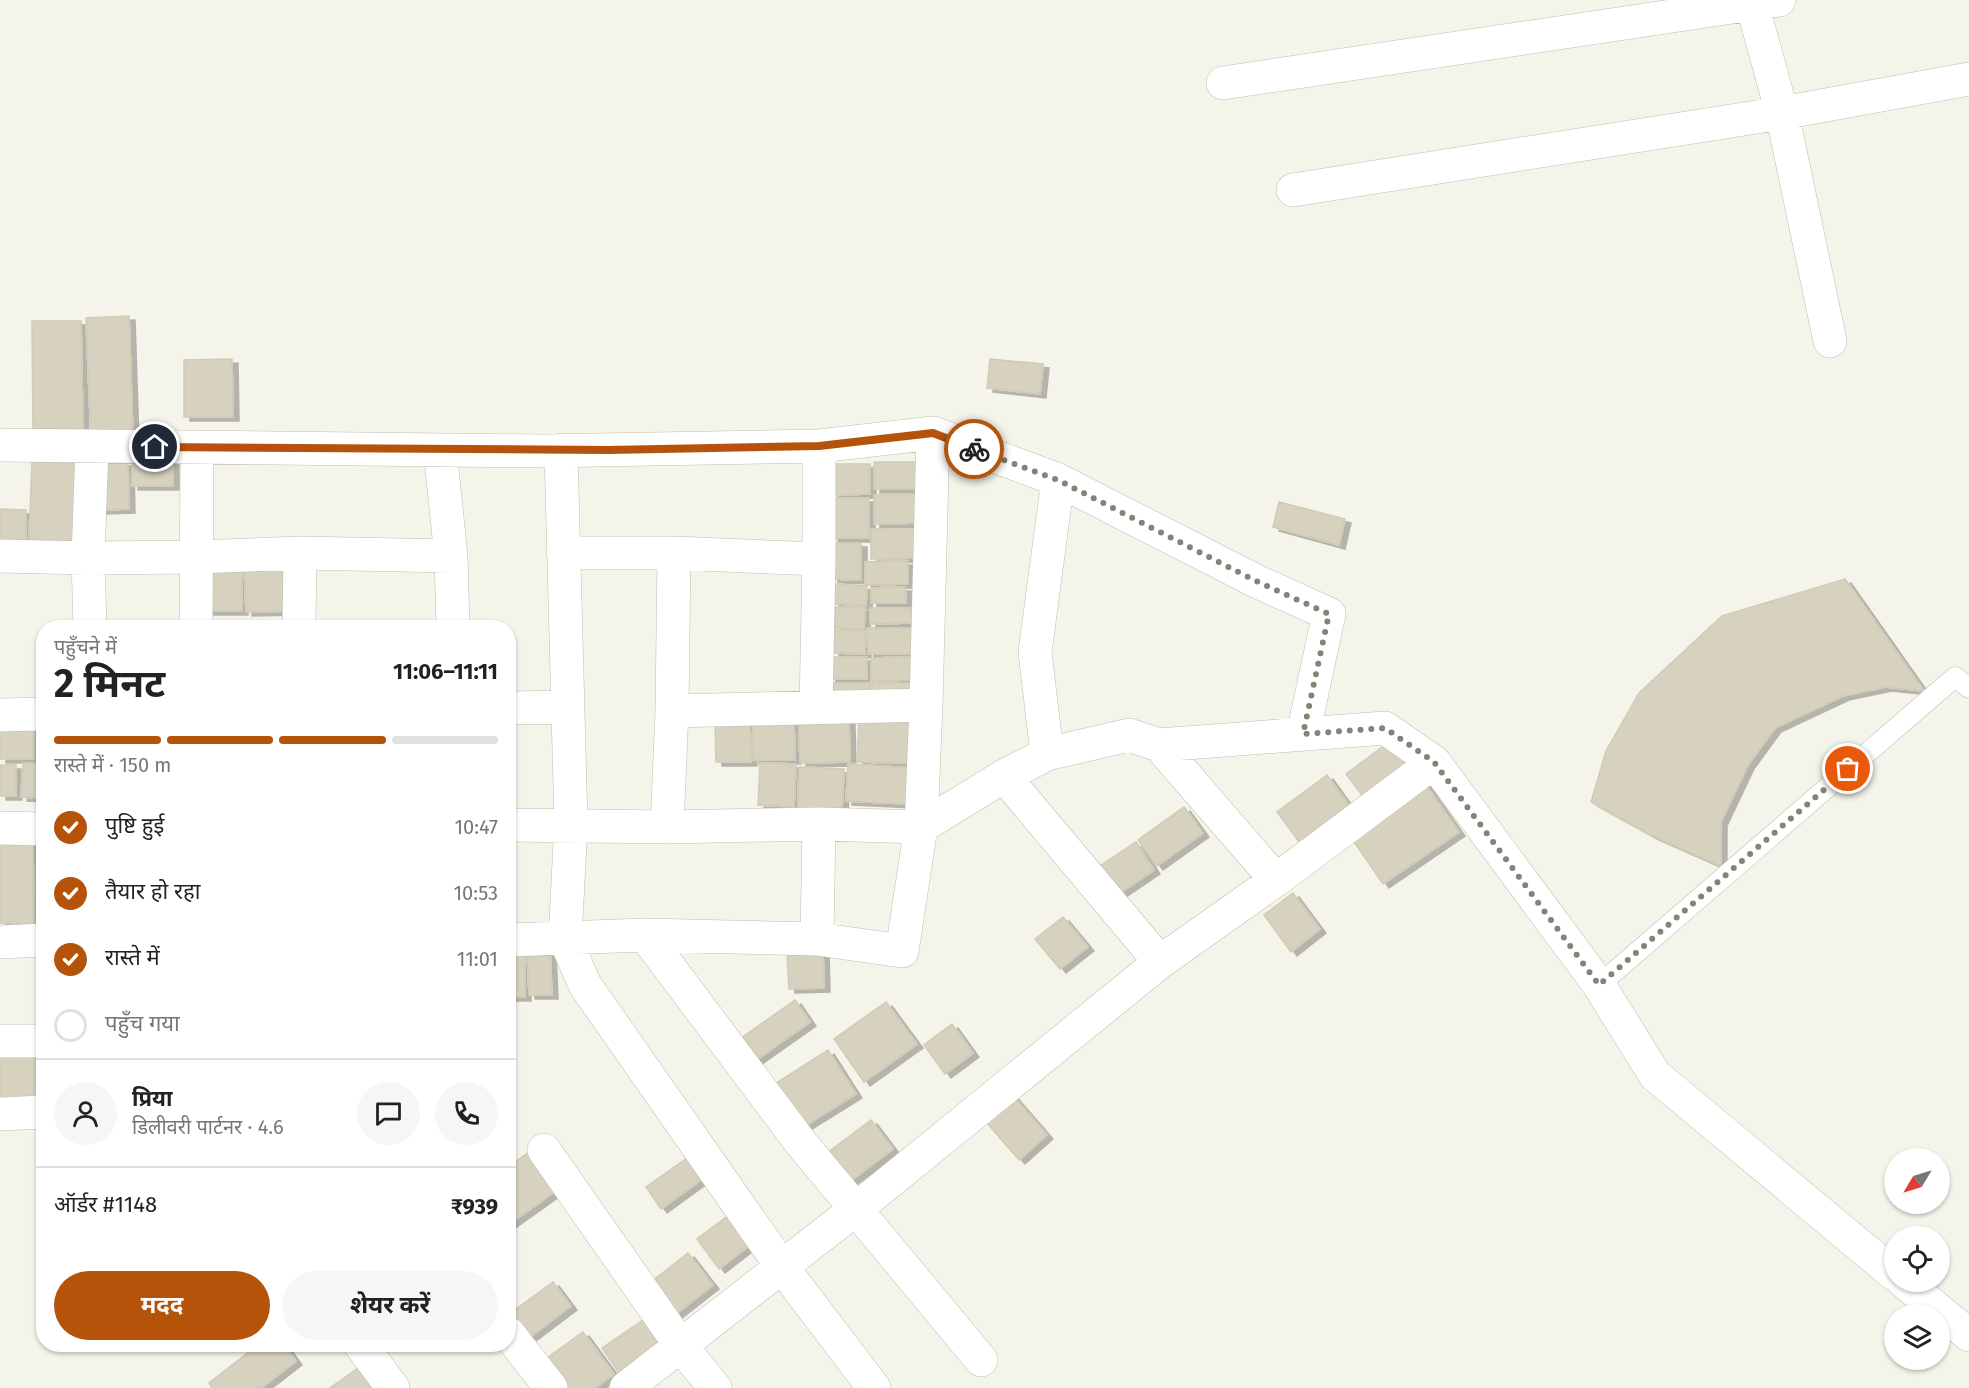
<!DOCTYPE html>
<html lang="hi">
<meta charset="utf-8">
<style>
body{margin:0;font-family:"Fira Sans","Noto Sans Devanagari",sans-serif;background:#f6f6f6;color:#222;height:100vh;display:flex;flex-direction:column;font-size:22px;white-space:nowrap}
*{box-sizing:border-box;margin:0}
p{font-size:20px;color:#767676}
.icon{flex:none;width:33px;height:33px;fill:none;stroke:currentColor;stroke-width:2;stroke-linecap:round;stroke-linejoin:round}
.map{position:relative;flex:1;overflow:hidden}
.drawer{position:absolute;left:36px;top:620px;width:480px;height:732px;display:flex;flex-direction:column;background:#fff;border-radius:24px;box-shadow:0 2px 4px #0004}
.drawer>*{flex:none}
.needle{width:39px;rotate:232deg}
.buttons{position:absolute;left:1884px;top:1148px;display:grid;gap:12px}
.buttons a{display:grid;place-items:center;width:66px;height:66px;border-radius:50%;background:#fff;box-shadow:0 2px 4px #0004;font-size:30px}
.pin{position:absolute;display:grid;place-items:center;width:51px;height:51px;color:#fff;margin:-26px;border:3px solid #fff;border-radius:50%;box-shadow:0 2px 6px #0007}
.courier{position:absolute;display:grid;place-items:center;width:60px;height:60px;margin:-30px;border:4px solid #b45309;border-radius:50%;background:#fff;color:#222;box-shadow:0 2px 8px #0007}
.head em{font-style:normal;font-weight:700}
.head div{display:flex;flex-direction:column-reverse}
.head{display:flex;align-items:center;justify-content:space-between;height:102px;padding:0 18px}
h1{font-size:39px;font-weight:700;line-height:45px}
.bar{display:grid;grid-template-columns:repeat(4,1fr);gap:9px 6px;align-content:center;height:72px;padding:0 18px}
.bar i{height:8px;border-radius:4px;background:#e0e0e0}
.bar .selected{background:#b45309}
.bar p{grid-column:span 4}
.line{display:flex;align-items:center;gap:15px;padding:0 18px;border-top:2px solid #e0e0e0}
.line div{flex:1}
.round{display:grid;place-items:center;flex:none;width:63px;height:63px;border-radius:32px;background:#f6f6f6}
ol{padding:0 18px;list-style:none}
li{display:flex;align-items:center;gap:18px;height:66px}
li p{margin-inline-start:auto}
li .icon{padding:6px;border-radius:50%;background:#b45309;color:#fff;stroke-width:4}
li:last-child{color:#767676}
li i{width:33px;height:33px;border:3px solid #e0e0e0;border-radius:50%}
.cta{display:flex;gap:12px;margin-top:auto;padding:12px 18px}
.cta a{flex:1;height:69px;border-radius:36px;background:#b45309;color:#fff;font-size:24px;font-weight:700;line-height:69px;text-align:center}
.cta a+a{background:#f6f6f6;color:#222}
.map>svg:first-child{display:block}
</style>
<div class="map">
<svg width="1969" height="1388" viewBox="0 0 1969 1388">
<defs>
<filter id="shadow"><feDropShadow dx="6" dy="4" stdDeviation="0" flood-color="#0004"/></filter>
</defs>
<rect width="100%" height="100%" fill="#f5f4eb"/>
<!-- building -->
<path fill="#d7d2c0" stroke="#d1cbb4" stroke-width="1.5" filter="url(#shadow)" d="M129,316L133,437L91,439L86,318Z
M32,321H81L83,428L33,429Z
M232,359L233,417H184V360Z
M990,359L1043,364L1040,394L987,388Z
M173,460V486H132V461Z
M32,461L83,463L80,542L29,540Z
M98,462H128L129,509L99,510Z
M874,462H919V489H874Z
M831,464H870V494L832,495Z
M874,495H919L920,523L874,524Z
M832,498H869V538H832Z
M1279,502L1345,519L1339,545L1273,527Z
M0,509L26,510V547H0Z
M871,529H920V558L871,559Z
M832,543H861V580L832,579Z
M290,561L292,611L246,612L244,562Z
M908,561V584L865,585V562Z
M207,566H242V611H207Z
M1845,579L1924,691L1886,687L1843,696L1775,728L1748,765L1721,822V866L1651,835L1591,802L1606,751L1639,693L1722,616Z
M834,584L867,586L866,605L833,604Z
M905,587L906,603H871V588Z
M835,607H865L864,629L835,628Z
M870,608H911L912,623L870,624Z
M867,628H913L914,654H868Z
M833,630L865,631V654L833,653Z
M829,657H867V679H830Z
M912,657V680L871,681V658Z
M830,683H869V703H830Z
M870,683H911V703H871Z
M859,717L909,720L907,763L857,762Z
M42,719H44V759H40Z
M849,720L850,762L800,763L799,722Z
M715,721H750L751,762H716Z
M753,722H794L795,760H753Z
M0,724H34V759H0Z
M1389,742L1410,771L1367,802L1346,774Z
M23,763L44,764V798L21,797Z
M760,763L796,764L794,807L758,805Z
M848,764L910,768L908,804L846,801Z
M0,765H16V796H0Z
M799,767L844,769L842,810L798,808Z
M1327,775L1355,814L1305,850L1277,812Z
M1423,781L1459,832L1383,884L1348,833Z
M1184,807L1203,833L1157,866L1138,840Z
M0,841H33L34,924L0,923Z
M1136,842L1154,870L1114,897L1094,870Z
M38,847H44V923H38Z
M1293,893L1320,929L1291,952L1264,915Z
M1063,917L1088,947L1060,969L1035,939Z
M508,947H525V997H508Z
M527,949H550L552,995H529Z
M823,949L824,988L789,989L787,951Z
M795,1000L810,1022L752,1063L737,1041Z
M886,1002L917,1044L864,1082L834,1039Z
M952,1024L973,1053L945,1074L924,1045Z
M828,1050L856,1094L795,1132L767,1089Z
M0,1054L44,1056V1100L0,1099Z
M1008,1090L1047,1135L1019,1160L980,1115Z
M871,1120L893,1149L845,1185L823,1156Z
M529,1152L557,1190L508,1225V1167Z
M690,1156L705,1177L661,1209L646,1187Z
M733,1212L755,1241L719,1269L697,1239Z
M688,1253L713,1285L671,1318L646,1286Z
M553,1282L571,1306L522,1343L508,1325V1315Z
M646,1318L666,1344L621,1376L602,1348Z
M583,1332L614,1374L595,1388H563L543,1361Z
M259,1344H284L296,1361L261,1388H212L209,1383Z
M368,1361L381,1388H330Z"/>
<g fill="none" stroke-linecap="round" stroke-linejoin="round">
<!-- service casing -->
<g stroke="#c1bdad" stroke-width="21">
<path id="service" d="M1599,985L1955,677L1969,688"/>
</g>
<!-- minor casing -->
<g stroke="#c1bdad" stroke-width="34">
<path id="minor" d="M1751,0L1782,113L1830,341
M1223,83L1779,0
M1293,190L1782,113L1969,79
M0,445L543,451L819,446L933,433L1058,480L1258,582L1329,614L1303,734
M440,450L451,556L453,627
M561,450L571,824L565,939L585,985L782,1267L874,1388
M563,553H674L819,559
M0,556L88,558L196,557L300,553L451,556
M90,627L88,558L92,446
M196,627L197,447
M299,627L300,553
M508,708L567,707
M816,708L819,559V446
M672,711L926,705
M0,715L44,714
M1159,745L1276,880
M1047,754L1035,652L1058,480
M1004,776L1160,962
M508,825L667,827L819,824L921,827L1004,776L1047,754L1129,735L1159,745L1385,728L1434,762L1599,985L1655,1075L1894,1274
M667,827L672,711L674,553
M0,828L44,829
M645,935L801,1143L981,1360
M817,939L819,824
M508,940L645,935L817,939L902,951L921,827L926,705L933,433
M0,942L44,940
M0,1041H44
M0,1114L44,1112
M544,1150L681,1346L715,1388
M1903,1281L1969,1335
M508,1333L551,1388
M360,1344L393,1388
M626,1388L856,1209L1160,962L1276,880L1434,762"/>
</g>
<!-- service -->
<use href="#service" stroke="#fff" stroke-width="20"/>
<!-- minor -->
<use href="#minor" stroke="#fff" stroke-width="33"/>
</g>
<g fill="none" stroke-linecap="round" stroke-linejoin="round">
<!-- done -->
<path stroke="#858377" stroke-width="6" stroke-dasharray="0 10.8" d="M974,449L1058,480L1258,582L1329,614L1303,734L1385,728L1434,762L1599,985L1848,769"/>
<!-- route -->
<path stroke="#b45309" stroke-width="8" d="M155,447L608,450L819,446L933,433L974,449"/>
</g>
</svg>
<div class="buttons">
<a><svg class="needle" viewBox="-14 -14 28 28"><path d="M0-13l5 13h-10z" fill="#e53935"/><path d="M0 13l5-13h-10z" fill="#767676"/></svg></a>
<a><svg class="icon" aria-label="locate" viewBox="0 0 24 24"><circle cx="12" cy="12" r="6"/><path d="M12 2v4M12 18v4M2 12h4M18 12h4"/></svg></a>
<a><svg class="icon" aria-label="layers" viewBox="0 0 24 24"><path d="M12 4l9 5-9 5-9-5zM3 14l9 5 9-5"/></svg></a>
</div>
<div class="pin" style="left:1848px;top:769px;background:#ea580c"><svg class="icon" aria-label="bag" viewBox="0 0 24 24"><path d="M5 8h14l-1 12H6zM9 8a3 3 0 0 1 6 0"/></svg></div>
<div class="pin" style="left:155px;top:447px;background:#1f2937"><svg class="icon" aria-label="home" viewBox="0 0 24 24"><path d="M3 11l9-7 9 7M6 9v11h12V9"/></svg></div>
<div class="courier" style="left:974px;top:449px"><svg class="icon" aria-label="bike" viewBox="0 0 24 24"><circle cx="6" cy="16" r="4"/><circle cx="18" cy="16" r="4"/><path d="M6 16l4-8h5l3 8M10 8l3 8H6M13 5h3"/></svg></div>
<section class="drawer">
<div class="head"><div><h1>2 मिनट</h1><p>पहुँचने में</p></div><em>11:06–11:11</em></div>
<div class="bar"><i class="selected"></i><i class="selected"></i><i class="selected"></i><i></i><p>रास्ते में · 150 m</p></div>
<ol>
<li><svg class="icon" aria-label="check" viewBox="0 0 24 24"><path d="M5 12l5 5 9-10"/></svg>पुष्टि हुई<p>10:47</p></li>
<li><svg class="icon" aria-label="check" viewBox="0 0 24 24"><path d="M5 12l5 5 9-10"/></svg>तैयार हो रहा<p>10:53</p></li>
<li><svg class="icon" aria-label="check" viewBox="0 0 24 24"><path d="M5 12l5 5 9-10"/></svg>रास्ते में<p>11:01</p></li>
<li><i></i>पहुँच गया</li>
</ol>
<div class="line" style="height:108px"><a class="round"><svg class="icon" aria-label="person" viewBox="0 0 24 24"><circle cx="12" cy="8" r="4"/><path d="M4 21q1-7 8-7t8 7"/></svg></a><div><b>प्रिया</b><p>डिलीवरी पार्टनर · 4.6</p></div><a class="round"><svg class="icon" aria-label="chat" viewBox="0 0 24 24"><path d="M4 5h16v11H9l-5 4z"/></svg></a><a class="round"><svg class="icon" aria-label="phone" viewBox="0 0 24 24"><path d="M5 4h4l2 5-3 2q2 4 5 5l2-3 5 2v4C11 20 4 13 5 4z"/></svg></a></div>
<div class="line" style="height:78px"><div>ऑर्डर #1148</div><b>₹939</b></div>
<div class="cta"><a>मदद</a><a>शेयर करें</a></div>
</section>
</div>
